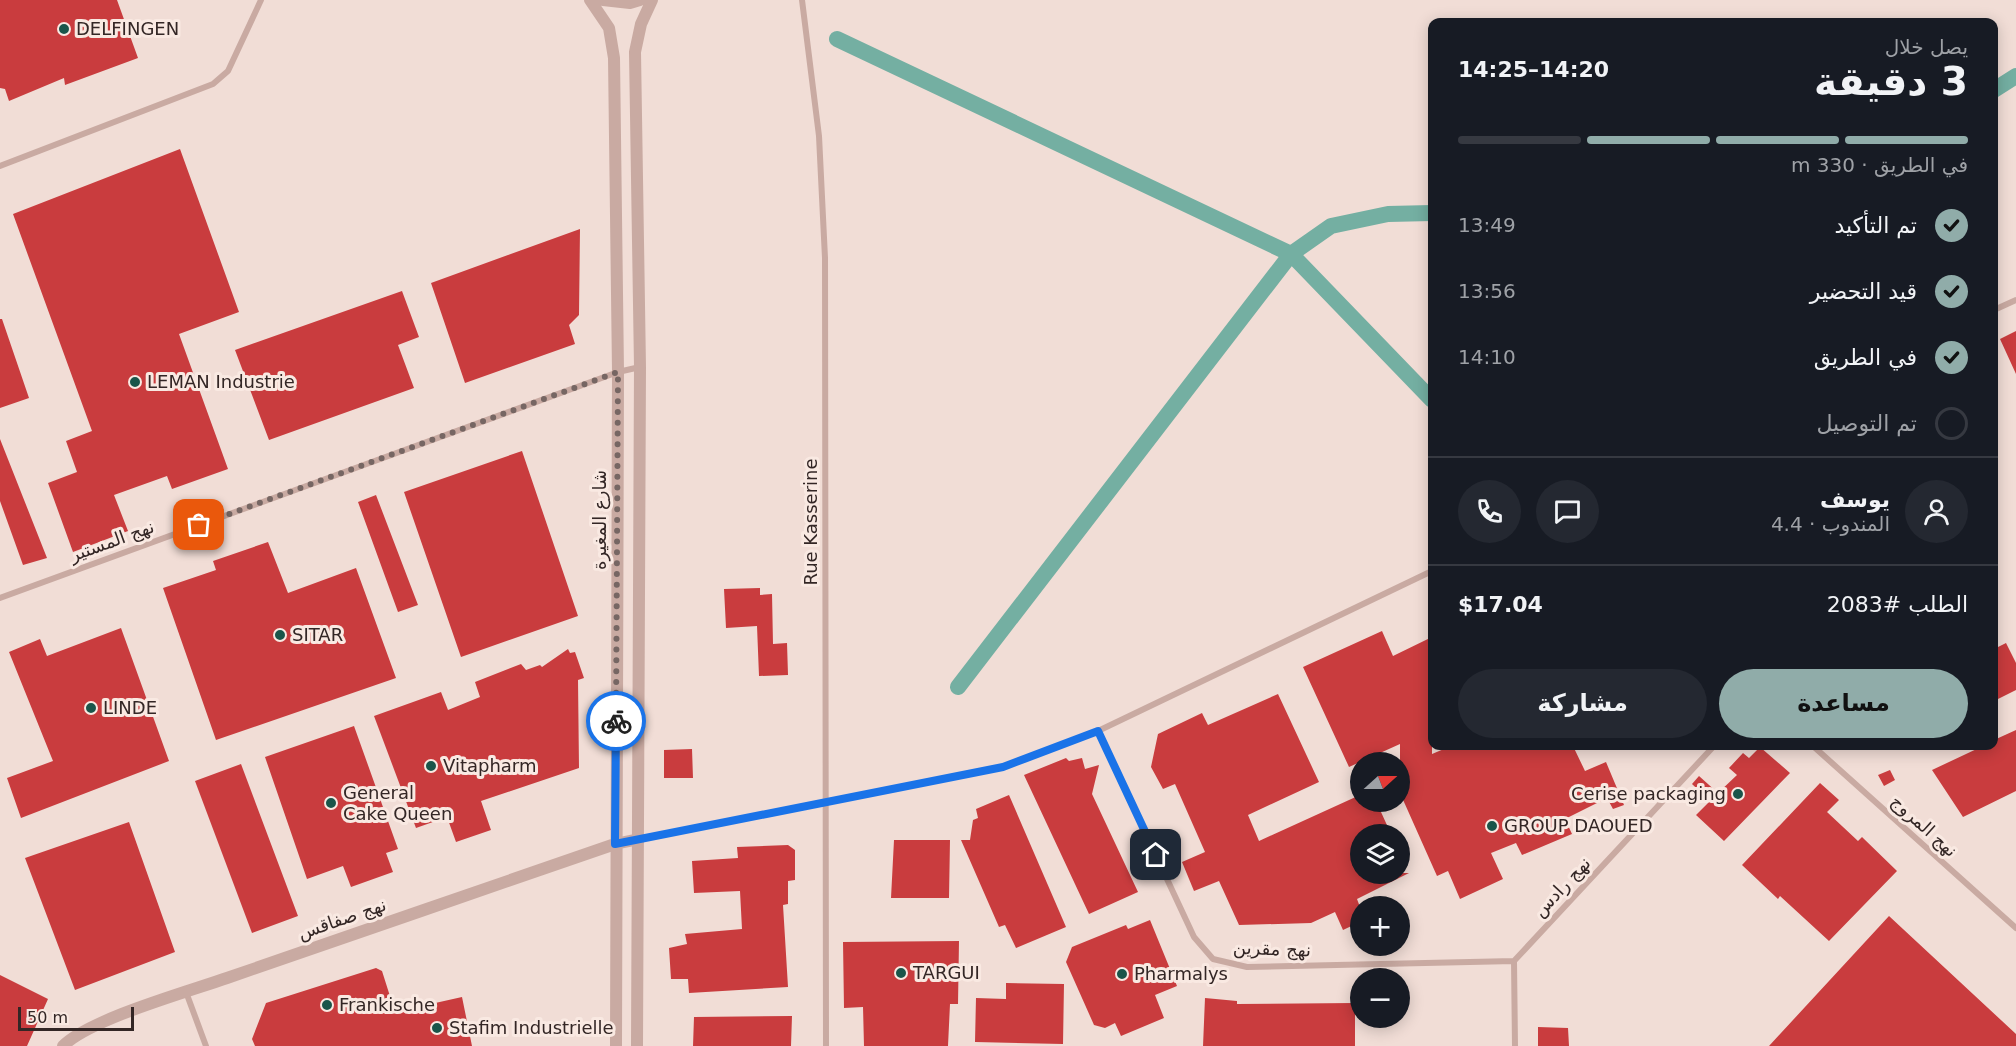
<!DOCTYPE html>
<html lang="ar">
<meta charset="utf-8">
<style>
body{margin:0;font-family:"DejaVu Sans","Noto Sans Arabic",sans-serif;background:#242831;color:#f1f3f6;direction:rtl;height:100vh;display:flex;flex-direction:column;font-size:22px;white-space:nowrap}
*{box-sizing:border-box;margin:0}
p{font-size:20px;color:#9ea1a6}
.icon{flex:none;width:33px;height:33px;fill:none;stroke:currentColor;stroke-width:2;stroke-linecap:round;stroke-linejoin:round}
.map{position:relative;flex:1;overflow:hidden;direction:ltr}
.sheet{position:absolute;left:1428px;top:18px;width:570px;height:732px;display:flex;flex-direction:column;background:#171b24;border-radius:12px;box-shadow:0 3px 15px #0003;direction:rtl}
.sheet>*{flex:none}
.needle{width:39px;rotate:69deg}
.tools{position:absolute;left:1350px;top:752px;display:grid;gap:12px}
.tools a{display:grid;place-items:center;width:60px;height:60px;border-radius:50%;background:#171b24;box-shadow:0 3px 15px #0003;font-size:30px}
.scale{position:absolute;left:18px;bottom:15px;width:116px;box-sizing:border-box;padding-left:6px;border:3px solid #332625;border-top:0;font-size:16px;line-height:21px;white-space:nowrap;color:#332625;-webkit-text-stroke:4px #f9e9e2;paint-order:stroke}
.pin{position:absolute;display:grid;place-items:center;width:51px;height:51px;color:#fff;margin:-26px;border-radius:12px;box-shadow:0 3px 9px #0006}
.courier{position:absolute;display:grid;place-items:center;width:60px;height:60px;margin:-30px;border:4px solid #1a73e8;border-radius:50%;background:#fff;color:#222;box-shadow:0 2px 8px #0007}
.summary em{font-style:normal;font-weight:800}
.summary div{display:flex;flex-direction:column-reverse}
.summary{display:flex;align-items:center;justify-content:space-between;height:102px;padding:0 30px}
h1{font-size:39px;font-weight:800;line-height:45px}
.bar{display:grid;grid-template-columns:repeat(4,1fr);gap:9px 6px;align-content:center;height:72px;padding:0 30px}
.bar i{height:8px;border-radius:4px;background:#363941}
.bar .selected{background:#90aca9}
.bar p{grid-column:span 4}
.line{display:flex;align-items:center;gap:15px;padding:0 30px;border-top:2px solid #363941}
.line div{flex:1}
.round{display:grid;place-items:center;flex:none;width:63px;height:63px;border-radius:32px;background:#242831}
ol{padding:0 30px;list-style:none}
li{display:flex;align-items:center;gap:18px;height:66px}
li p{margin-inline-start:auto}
li .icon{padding:6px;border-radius:50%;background:#90aca9;color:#111;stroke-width:4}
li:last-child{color:#9ea1a6}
li i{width:33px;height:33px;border:3px solid #363941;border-radius:50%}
.button{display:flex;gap:12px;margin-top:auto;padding:12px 30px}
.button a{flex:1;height:69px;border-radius:36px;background:#90aca9;color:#111;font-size:24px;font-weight:800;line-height:69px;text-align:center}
.button a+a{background:#242831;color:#f1f3f6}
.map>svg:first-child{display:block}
</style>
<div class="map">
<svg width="2016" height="1046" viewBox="0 0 2016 1046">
<rect width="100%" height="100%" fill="#f1ddd6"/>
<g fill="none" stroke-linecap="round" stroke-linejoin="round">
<!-- canal -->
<path stroke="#74afa2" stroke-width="16" d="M837,39L1291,254L1432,400
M1994,90L2016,76
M958,687L1291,254L1331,226L1388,214L1432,213"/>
</g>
<!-- building -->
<path fill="#c93c3e" d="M0,0H117L138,58L65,85L64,78L9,101L5,89L0,88Z
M180,149L239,312L179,334L228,469L172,489L167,476L114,495L128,531L73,552L48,483L77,472L66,441L92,431L13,214Z
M580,229L579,315L569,325L575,344L465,383L431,283Z
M402,291L419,337L398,345L414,388L269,440L235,350Z
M0,319H2L29,398L0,408Z
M2016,331V374L2000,339Z
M0,439L47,558L23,565L0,501Z
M522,451L578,616L461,657L404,492Z
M376,495L418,605L398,612L358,502Z
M268,542L288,593L356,568L396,678L216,740L163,588L216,570L213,561Z
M760,588V595L772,594L773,644L787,643L788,675L759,676L757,626L726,628L724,589Z
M121,628L169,761L21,818L7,778L53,761L9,652L40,639L47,656Z
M1382,631L1393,656L1432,637V754L1451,746H1573L1585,771L1606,762L1624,805L1613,809L1607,798L1565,819L1572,834L1522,855L1516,843L1491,853L1503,879L1460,899L1448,871L1437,876L1400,793V744L1349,767L1303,667Z
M2006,643L2016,663V690L1994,701V649Z
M568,649L570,653L575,652L584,678L578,680L579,768L481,801L491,830L456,842L447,817L416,828L374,716L441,692L448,710L480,697L475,682L521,664L526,670L540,665L542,667Z
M1278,694L1319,782L1248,815L1259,841L1360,795V801H1376L1391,834H1360V873H1409L1357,899L1360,907V922L1343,930L1335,912L1311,923L1239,925L1219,881L1194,891L1182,862L1205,852L1175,784L1163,789L1151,767L1158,734L1202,713L1208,725Z
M354,726L398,849L386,853L393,872L351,887L343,866L307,879L265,757Z
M2016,730V791L1963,817L1932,770L1983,746H1994V740Z
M1760,747L1790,773L1724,841L1696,815L1710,801L1692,784L1699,776L1718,793L1737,775L1729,768L1743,753L1749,758Z
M692,749L693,778H664V750Z
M1066,758L1069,761L1082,758L1085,769L1099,765L1092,794L1138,892L1089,914L1024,775Z
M241,764L298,916L252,933L195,781Z
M1890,770L1895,780L1884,786L1878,775Z
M1820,783L1839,800L1827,812L1858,841L1862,837L1897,871L1829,941L1780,896L1778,899L1742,865Z
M1009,795L1066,927L1016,948L1005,925L999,927L961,840H970L973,820L978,818L976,809Z
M129,822L175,952L75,990L25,858Z
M894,840H950L949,898H891Z
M788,845L795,850V880L788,881V904L783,905L788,987L689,993L688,979H671L669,948L687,944L685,934L742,929L740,891L694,893L692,861L738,858L737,847Z
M1889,916L2016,1034V1046H1769Z
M1150,920L1177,986L1155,995L1164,1018L1121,1036L1115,1023L1105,1028L1094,1025L1066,962L1072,947L1126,925L1128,929Z
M959,941L958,1004H950L948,1046H864L863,1007L844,1008L843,942Z
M376,968L382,971L395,1012L462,997L472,1046H255L252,1039L266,1003Z
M0,975L48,999L27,1046H0Z
M1006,983L1064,984L1063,1044L975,1042L976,998L1006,999Z
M1205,998L1237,1001V1004L1355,1003V1046H1203Z
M792,1016L791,1046H693L694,1017Z
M1538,1027L1568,1028L1569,1046H1538Z"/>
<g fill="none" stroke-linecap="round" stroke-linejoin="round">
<!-- lane -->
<path stroke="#c9aaa2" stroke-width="6" d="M802,0L819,136L825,258L826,1046
M0,166L213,84L228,71L261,0
M1994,310L2016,300
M0,598L618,372L640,367
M1098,731L1194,937L1213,959L1247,967L1514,961
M1813,746L2016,928
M639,839L1003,767L1098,731L1432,571
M186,992L206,1046
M1515,1046L1514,961L1714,746"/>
<!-- street -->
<path stroke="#c9aaa2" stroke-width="12" d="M590,0L609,28L614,58L618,372L616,1046
M603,0L630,3L640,0
M63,1046C90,1019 187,992 227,978C356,933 486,889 615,844L639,839
M637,1046L640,367L635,52L641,24L652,0"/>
</g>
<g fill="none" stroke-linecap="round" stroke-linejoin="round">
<!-- done -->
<path stroke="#766663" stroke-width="6" stroke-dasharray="0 10.8" d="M199,525L618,372L616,721"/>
<!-- route -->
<path stroke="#1a73e8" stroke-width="8" d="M616,721L615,844L1003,767L1098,731L1156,855"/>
</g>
<!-- markers -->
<g fill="#1a554a" stroke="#f9e9e2" stroke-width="2">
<circle cx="64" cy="29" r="6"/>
<circle cx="135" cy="382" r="6"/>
<circle cx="280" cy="635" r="6"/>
<circle cx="91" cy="708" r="6"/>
<circle cx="431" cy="766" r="6"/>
<circle cx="1738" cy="794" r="6"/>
<circle cx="331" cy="803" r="6"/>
<circle cx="1492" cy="826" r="6"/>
<circle cx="901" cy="973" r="6"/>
<circle cx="1122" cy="974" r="6"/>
<circle cx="327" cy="1005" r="6"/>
<circle cx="437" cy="1028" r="6"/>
</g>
<g text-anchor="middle" stroke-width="6" stroke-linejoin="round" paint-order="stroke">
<!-- poi labels -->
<g font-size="18" fill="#332625" stroke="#f9e9e2" text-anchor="start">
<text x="76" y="35">DELFINGEN</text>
<text x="147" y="388">LEMAN Industrie</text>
<text x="292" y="641">SITAR</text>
<text x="103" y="714">LINDE</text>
<text x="443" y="772">Vitapharm</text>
<text x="343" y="799">General<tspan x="343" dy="21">Cake Queen</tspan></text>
<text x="1726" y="800" text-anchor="end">Cerise packaging</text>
<text x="1504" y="832">GROUP DAOUED</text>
<text x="913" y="979">TARGUI</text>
<text x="1134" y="980">Pharmalys</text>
<text x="339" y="1011">Frankische</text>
<text x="449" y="1034">Stafim Industrielle</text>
</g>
<!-- street labels -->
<g font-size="18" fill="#332625" stroke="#f9e9e2">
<text transform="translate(600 520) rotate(-90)" y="6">شارع المغيرة</text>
<text transform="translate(811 522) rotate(-90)" y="6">Rue Kasserine</text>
<text transform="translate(112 541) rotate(-20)" y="6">نهج المستير</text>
<text transform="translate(1924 826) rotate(42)" y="6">نهج المروج</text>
<text transform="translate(1562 887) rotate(-47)" y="6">نهج رادس</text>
<text transform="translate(342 919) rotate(-19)" y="6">نهج صفاقس</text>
<text transform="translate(1272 949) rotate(2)" y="6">نهج مقرين</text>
</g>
</g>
</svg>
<div class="tools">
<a><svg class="needle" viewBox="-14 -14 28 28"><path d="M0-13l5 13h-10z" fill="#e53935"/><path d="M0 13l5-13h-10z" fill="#9ea1a6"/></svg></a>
<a><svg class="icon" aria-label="layers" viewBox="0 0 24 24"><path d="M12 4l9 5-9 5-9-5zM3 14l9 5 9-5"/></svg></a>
<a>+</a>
<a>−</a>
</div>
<div class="scale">50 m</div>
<div class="pin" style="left:199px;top:525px;background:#ea580c"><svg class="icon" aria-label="bag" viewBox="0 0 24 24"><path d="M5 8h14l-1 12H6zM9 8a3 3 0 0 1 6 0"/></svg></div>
<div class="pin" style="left:1156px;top:855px;background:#1f2937"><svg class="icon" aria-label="home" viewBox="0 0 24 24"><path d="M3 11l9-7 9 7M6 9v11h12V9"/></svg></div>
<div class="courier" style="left:616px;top:721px"><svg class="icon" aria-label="bike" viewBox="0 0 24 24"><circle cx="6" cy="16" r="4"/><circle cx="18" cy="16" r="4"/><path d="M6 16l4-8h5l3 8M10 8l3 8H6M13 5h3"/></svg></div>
<section class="sheet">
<div class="summary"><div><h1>3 دقيقة</h1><p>يصل خلال</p></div><em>14:20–14:25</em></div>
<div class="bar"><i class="selected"></i><i class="selected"></i><i class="selected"></i><i></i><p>في الطريق · 330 m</p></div>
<ol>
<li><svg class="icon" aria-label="check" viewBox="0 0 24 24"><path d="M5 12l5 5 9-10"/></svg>تم التأكيد<p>13:49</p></li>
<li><svg class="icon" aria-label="check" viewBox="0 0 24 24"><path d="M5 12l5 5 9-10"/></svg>قيد التحضير<p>13:56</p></li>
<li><svg class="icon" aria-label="check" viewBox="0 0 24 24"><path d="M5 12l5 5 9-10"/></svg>في الطريق<p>14:10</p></li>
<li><i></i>تم التوصيل</li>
</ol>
<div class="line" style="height:108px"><a class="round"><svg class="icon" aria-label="person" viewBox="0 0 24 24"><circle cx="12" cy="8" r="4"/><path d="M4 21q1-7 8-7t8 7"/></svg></a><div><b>يوسف</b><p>المندوب · 4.4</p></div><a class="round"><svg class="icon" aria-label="chat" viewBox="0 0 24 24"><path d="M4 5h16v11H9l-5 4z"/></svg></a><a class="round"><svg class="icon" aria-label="phone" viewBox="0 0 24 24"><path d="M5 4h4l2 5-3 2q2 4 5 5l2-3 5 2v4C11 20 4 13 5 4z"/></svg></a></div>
<div class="line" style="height:78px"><div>الطلب #2083</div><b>$17.04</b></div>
<div class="button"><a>مساعدة</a><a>مشاركة</a></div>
</section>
</div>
